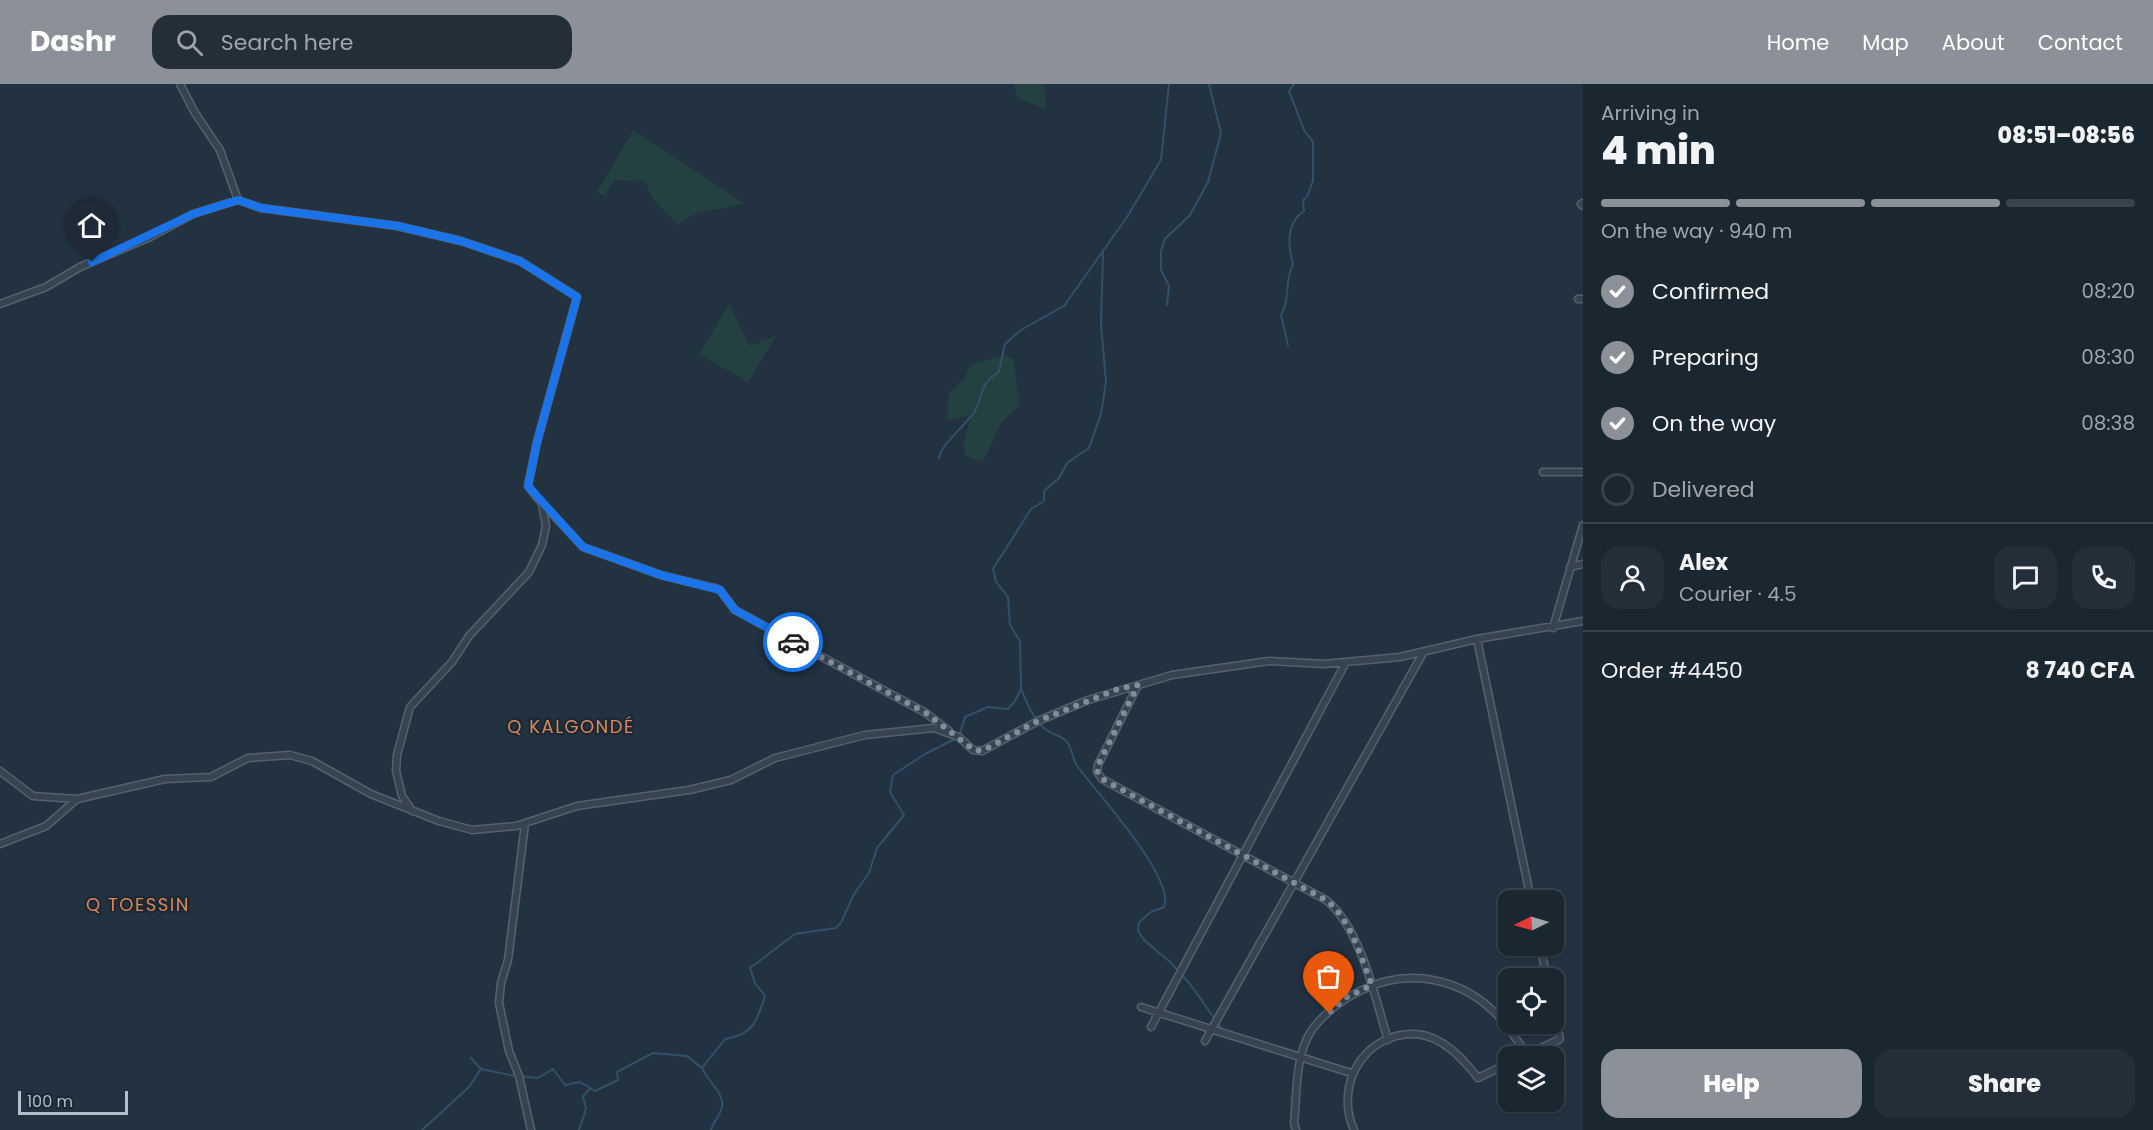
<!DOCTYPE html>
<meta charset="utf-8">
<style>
body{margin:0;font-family:Poppins,sans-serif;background:#232e38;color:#f1f3f6;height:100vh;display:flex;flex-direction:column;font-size:22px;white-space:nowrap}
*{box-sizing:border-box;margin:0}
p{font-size:20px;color:#9fa5ab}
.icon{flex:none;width:33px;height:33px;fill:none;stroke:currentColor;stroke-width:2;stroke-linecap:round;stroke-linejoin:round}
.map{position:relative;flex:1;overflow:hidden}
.drawer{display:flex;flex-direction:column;background:#1a2630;width:570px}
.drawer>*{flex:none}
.needle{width:39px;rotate:265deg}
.controls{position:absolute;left:1498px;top:806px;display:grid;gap:12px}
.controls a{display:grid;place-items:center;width:66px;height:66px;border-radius:12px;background:#1a2630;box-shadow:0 2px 4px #0004,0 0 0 2px #38434c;font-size:30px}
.scale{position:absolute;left:18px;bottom:15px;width:110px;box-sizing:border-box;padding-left:6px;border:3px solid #b3becb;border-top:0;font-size:16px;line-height:21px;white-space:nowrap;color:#b3becb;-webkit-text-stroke:4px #1b2935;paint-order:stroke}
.pin{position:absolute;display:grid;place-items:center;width:51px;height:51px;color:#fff;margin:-62px -26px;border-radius:50% 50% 50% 0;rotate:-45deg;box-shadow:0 0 6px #0007}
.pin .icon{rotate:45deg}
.courier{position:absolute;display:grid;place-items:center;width:60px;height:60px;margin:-30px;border:4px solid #1a73e8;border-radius:50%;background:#fff;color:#222;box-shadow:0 2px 8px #0007}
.headline em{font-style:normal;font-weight:800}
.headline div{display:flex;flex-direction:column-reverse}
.headline{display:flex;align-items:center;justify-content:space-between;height:102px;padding:0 18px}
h1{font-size:39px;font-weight:800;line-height:45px}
.bar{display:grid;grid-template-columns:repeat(4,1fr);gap:9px 6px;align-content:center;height:72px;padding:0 18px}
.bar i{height:8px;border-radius:4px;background:#38434c}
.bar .active{background:#8c9099}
.bar p{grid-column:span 4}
.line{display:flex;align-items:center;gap:15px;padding:0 18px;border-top:2px solid #38434c}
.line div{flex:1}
.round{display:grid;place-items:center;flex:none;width:63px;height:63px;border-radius:18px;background:#232e38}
ol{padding:0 18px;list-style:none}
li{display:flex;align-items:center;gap:18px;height:66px}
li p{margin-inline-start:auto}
li .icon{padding:6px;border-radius:50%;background:#8c9099;color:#fff;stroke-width:4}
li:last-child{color:#9fa5ab}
li i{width:33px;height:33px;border:3px solid #38434c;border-radius:50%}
.primary-button{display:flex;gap:12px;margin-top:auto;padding:12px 18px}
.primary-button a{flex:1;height:69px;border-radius:18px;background:#8c9099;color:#fff;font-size:24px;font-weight:800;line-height:69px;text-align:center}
.primary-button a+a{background:#232e38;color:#f1f3f6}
header{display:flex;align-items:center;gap:36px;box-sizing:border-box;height:84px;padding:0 30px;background:#8c9099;color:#fff}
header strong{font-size:28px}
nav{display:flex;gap:33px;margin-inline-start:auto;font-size:21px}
.search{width:420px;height:54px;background:#232e38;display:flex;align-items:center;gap:15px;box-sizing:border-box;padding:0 21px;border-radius:18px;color:#9fa5ab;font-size:22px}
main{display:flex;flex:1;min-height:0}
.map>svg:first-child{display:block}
</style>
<header>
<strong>Dashr</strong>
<div class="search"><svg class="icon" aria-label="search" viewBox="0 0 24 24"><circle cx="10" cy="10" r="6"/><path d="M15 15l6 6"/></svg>Search here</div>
<nav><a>Home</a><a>Map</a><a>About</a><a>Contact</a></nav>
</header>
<main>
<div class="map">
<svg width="1583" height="1046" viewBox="0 0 1583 1046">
<rect width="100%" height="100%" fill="#223240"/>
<!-- green -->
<path fill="#244141" d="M1013,0H1042L1046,8L1045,25L1018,14Z
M633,46L744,119C721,128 697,122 678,141L653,115L645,97L615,96L604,112L597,108Z
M729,220L750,262L776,252L748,298L699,270Z
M1003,271L1014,275L1019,322L1001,339L984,376L978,377L965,371L964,359L971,331L950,336L947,334L949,309L965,294L969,284L976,279Z"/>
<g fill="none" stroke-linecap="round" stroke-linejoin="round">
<!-- stream -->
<path stroke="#345069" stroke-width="2" d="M1167,221L1169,202L1161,186V167L1165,155L1190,131L1208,98L1221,49L1209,0
M1288,261L1281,231C1291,213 1284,198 1293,180C1288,162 1286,139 1304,127L1303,116L1307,113L1313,97V58L1304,46L1289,7L1294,0
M939,374C940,361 966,341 975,327C985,309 978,301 999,288L1005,260L1021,246L1064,222L1127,133L1161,76L1169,0
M1021,605C1027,619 1034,638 1048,647C1054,651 1062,652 1067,658C1073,666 1072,676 1078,683C1095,707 1176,794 1164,823L1151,828L1139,838L1138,847L1144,856L1170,878L1190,900L1222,945
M471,974L481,985L510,991L538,994L553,985L565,1001L580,998L595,1007L618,996L617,988L653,969L687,972L702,984L725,955C752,951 757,938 765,912L755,899L750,884L795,850L836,844L841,839L854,810L869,789L877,764L904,731L890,708L893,691L925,670L959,653L965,633L988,623L1008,625L1015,617L1021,604L1020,557L1010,541L1008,513L996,498L993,485L1031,425L1044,417V407L1059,394L1067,379L1089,364L1101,330L1106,298L1101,240L1103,168
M702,984C707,997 725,1009 722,1023C720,1032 713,1038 711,1046
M422,1046L469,1003L481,985
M579,1046L586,1025L583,1012L590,1005"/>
<!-- minor casing -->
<g stroke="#54616e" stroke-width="9">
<path id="minor" d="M180,0L195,29L220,66L238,116
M1583,119L1581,120L1583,122
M1578,215H1583
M0,220L46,203L80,183L150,153L193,130L238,116L261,124L397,142L461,157L520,177L577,213L537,358L528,402L542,420L546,442L542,461L529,488L469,552L452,578L410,623L397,671L396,687L402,712L412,727
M1543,388H1583
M544,421L583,463L661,491L715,504L720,506L735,526L926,629L949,647
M1570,483L1583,480
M1553,544L1583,441
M1477,555L1531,816
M1138,601L1098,681L1097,688L1102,695L1326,816C1361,844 1375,914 1388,956
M0,687L33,712L77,715
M525,740L508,876L501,899L499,919L509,967L519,992L531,1046
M0,760L46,742L77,715L165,695L211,693L248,674L290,671L312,677L371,710L439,737L472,746L516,742L577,722L689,706L731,696L775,674L865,651L934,644L959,653L973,666L982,667L1038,637L1088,616L1172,591L1269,577L1324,580L1400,573L1477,555L1583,537
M1540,861L1547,894
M1141,923L1351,989
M1151,943L1346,578
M1205,957L1423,569
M1524,972L1560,955L1554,927
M1296,1046L1294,1039C1297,1011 1295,973 1310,949C1321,931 1344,914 1362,906C1409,883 1464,894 1500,934C1510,945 1518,958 1527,970
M1354,1046C1334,1001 1364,948 1416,950C1443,952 1463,975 1478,994L1509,979"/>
</g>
<!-- minor -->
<use href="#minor" stroke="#374450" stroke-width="6"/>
</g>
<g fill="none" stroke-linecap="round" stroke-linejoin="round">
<!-- done -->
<path stroke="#808d9a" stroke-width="6" stroke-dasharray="0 10.8" d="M793,558L926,629L974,666L982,667L1038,637L1118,605L1138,601L1098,681L1097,687L1102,695L1326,816C1352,837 1360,872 1372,901L1347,913L1329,929"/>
<!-- route -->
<path stroke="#1a73e8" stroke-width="8" d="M92,178L193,130L238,116L261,124L398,142L461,157L520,177L577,213L537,358L528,402L583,463L661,491L720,506L735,526L793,558"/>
</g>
<g text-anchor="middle" stroke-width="4.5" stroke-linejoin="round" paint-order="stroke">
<!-- quarter labels -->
<g font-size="18" letter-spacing="1.5" fill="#de865b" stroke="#1b2935">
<text x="571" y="649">Q KALGONDÉ</text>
<text x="138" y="827">Q TOESSIN</text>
</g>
</g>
</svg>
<div class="controls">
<a><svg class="needle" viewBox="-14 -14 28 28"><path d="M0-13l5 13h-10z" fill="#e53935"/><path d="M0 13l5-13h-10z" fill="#9fa5ab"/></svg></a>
<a><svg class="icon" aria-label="locate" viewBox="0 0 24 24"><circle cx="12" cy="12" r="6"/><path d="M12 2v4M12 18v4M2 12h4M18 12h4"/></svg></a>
<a><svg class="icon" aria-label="layers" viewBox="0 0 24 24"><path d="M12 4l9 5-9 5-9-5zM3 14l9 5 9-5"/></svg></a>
</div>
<div class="scale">100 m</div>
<div class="pin" style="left:1329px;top:929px;background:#ea580c"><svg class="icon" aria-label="bag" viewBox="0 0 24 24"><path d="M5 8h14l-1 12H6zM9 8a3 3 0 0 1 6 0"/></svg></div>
<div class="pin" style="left:92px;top:178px;background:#1f2937"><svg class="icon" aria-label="home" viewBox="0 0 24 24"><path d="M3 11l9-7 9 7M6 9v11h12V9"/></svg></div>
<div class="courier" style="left:793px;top:558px"><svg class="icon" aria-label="car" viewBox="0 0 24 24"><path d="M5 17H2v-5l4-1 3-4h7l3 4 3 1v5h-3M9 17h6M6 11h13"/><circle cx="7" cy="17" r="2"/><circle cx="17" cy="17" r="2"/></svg></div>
</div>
<section class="drawer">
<div class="headline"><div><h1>4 min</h1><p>Arriving in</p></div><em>08:51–08:56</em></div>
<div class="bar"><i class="active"></i><i class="active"></i><i class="active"></i><i></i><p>On the way · 940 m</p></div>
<ol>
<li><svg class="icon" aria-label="check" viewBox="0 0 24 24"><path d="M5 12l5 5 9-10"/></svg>Confirmed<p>08:20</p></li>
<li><svg class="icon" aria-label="check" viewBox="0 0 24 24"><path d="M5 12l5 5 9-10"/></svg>Preparing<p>08:30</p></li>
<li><svg class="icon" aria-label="check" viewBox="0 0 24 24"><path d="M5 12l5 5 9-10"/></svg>On the way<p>08:38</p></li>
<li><i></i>Delivered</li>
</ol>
<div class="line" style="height:108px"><a class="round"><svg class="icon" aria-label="person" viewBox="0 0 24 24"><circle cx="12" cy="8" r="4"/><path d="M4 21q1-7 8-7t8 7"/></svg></a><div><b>Alex</b><p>Courier · 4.5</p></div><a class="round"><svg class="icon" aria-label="chat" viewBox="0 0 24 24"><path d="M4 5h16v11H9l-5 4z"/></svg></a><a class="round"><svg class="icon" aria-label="phone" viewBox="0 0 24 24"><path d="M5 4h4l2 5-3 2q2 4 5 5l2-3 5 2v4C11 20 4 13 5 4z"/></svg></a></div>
<div class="line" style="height:78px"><div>Order #4450</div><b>8 740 CFA</b></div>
<div class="primary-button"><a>Help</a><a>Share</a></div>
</section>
</main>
